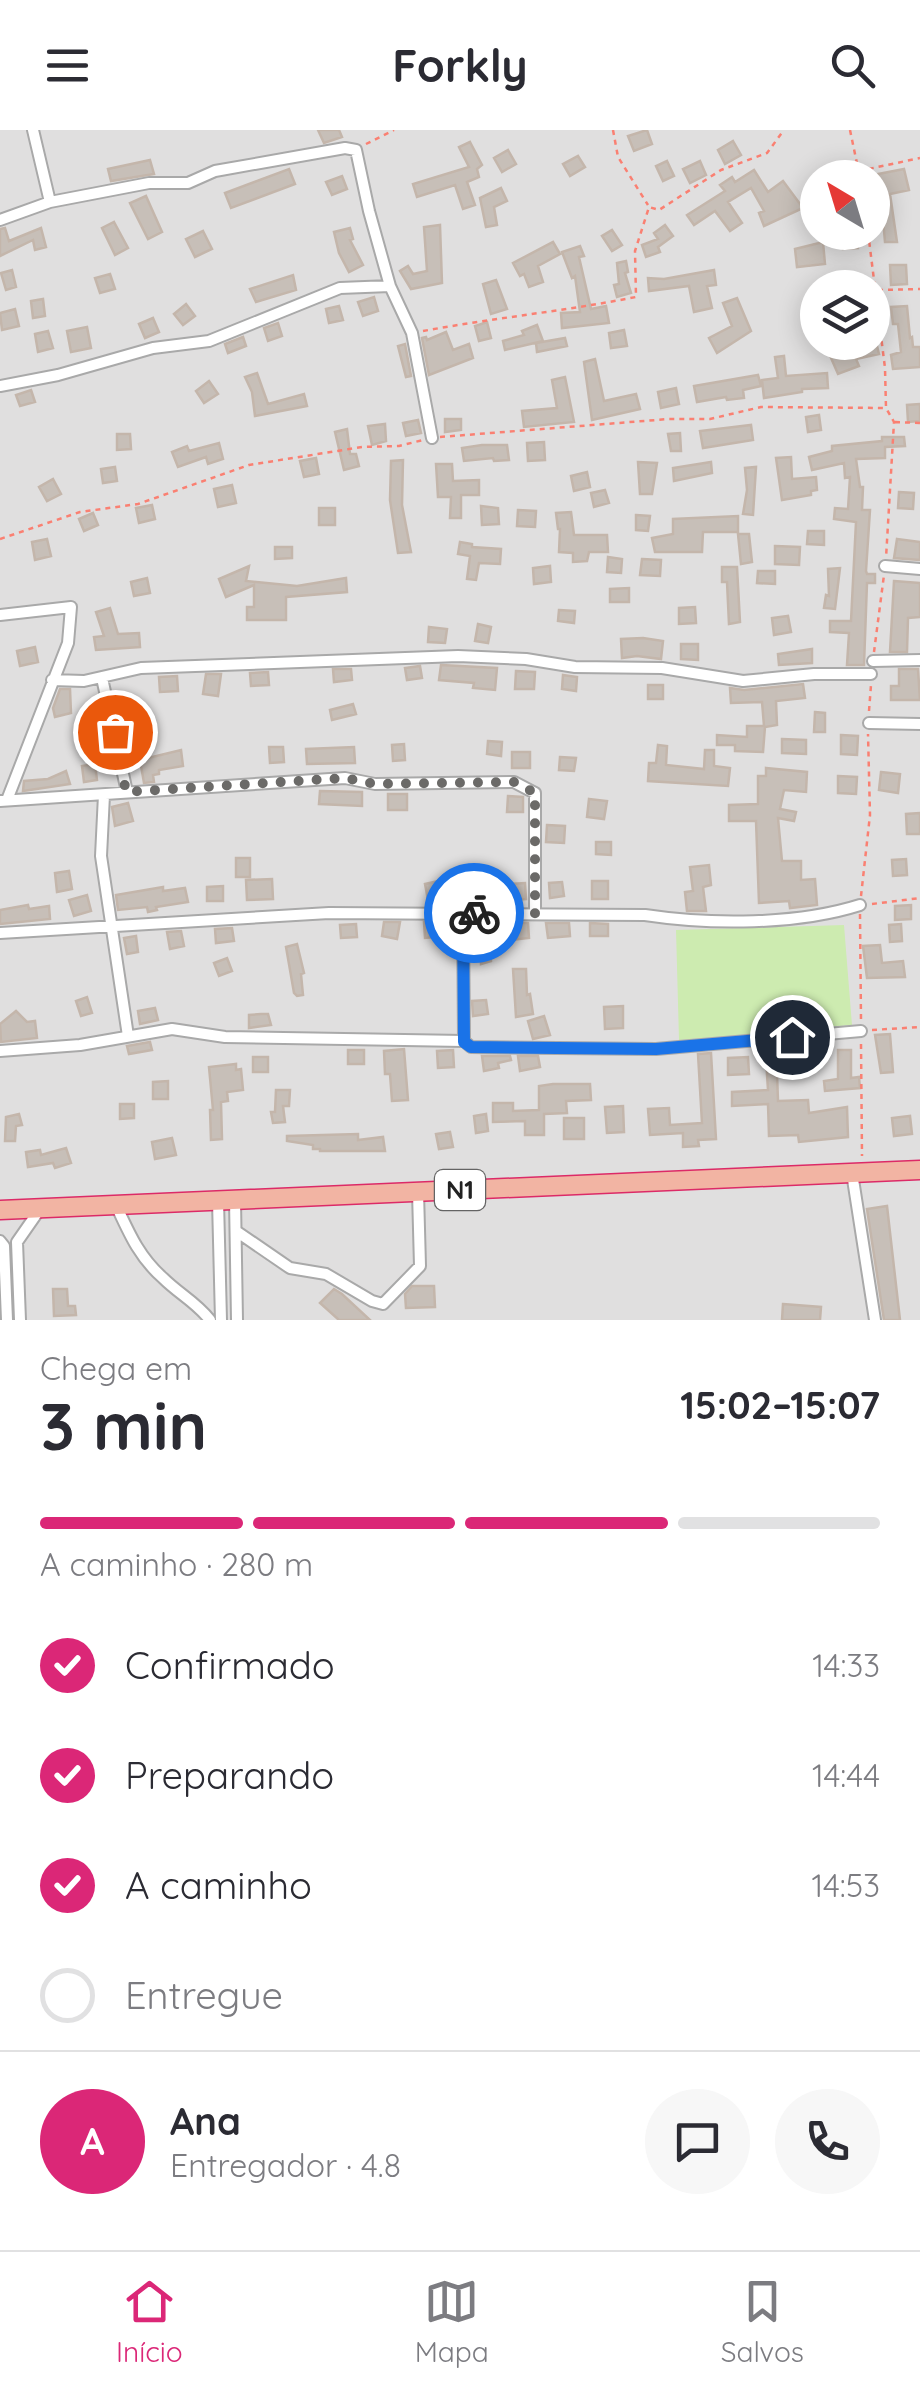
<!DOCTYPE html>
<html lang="pt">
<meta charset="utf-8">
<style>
body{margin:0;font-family:Quicksand,sans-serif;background:#f7f7f7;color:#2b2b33;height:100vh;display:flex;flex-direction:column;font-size:38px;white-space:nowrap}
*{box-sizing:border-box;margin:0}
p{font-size:32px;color:#7c7c81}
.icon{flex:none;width:55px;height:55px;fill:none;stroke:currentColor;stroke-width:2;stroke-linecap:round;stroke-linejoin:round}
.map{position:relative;height:1190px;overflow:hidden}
.side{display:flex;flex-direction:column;background:#fff;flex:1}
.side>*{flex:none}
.needle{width:65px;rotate:322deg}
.buttons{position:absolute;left:800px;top:30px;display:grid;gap:20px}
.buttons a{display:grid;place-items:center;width:90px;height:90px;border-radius:50%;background:#fff;box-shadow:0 5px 25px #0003;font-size:50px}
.pin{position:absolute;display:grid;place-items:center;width:85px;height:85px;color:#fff;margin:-42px;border:5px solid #fff;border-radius:50%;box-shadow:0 2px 10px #0007}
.courier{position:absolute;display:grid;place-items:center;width:100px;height:100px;margin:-50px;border:8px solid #1a73e8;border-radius:50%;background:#fff;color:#222;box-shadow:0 2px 12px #0007}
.summary em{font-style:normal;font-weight:700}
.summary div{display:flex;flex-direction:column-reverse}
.summary{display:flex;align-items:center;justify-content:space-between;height:170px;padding:0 40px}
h1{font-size:65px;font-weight:700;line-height:75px}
.bar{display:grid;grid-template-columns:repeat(4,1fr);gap:15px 10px;align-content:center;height:120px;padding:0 40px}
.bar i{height:12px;border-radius:8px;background:#e1e1e2}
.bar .active{background:#db2777}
.bar p{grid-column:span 4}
.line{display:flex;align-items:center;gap:25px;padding:0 40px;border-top:2px solid #e1e1e2}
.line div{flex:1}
.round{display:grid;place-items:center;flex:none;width:105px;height:105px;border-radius:52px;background:#f7f7f7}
ol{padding:0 40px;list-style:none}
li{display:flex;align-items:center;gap:30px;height:110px}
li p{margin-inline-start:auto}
li .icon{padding:10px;border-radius:50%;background:#db2777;color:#fff;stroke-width:4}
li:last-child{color:#7c7c81}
li i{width:55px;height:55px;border:5px solid #e1e1e2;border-radius:50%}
header{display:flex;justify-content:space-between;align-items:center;height:130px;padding:0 40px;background:#fff;font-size:45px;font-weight:700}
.tab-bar{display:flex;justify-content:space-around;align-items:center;height:140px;border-top:2px solid #e1e1e2;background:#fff;font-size:28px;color:#7c7c81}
.tab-bar a{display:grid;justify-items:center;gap:5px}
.tab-bar .active{color:#db2777}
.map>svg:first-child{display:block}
</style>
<header><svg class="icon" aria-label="menu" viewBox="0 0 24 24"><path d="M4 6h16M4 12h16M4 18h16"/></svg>Forkly<svg class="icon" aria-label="search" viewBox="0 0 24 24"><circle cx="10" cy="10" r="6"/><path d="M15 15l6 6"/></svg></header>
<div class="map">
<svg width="920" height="1190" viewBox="0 0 920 1190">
<rect width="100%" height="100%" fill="#f2efe9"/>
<!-- residential -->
<path fill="#e0dfdf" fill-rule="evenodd" d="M0,0H920V1190H0ZM818,48H872V102H818ZM818,158H872V212H818Z"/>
<!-- grass -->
<path fill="#cdebb0" d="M844,795L852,895L679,910L676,800Z"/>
<!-- building -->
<path fill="#c7bfb8" stroke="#c4b6ab" stroke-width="2.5" d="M318,0H339L342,7L324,13Z
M647,0L652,14L634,21L628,6Z
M733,11L741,25L725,34L718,20Z
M470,12L482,35L477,39L479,47L467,52L475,75L463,79L455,55L417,67L413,54L469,37L459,17Z
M508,20L516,34L502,42L494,28Z
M578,26L585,37L570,46L563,34Z
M150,30L154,44L111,51L108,39Z
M667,31L674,46L663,51L656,36Z
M700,31L706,45L690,53L683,39Z
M289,39L295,54L231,78L225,63Z
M904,39L909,60L890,64L897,112H885L883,89L879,90L875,67L872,68V54L879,53L878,44Z
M754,40L768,62L783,51L803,78L764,96L759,83L764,81L751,58L728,72L742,93L730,101L715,81L694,95L687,85L725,61L720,55L732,47L735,52Z
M342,46L347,59L332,65L326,52Z
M501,58L507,71L494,77L497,95L486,97L480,68Z
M146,66L162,102L148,109L130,73Z
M114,92L128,118L115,125L102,98Z
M440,95L442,153L411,159L400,141L408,136L413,144L427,141L424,97Z
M665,95L673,106L658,117L660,122L646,127L642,115L658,109L654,103Z
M5,98L9,111L41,98L46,117L35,120L33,110L0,126V99Z
M350,98L353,109L350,110L363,135L349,142L339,123L334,102Z
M612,100L622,115L612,121L602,106Z
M203,101L212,119L195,127L186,109Z
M843,102H857L858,118L843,119Z
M553,112L560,124L538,136L543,152L529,157L524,144L520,146L513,133Z
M823,112L825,134L797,137L795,119Z
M580,116L584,126L579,127L591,179L606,176L609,193L562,198L561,183L580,182L575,146L572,148L562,122Z
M626,131L628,142L625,143L631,163L617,167L614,155L619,154L617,133Z
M890,135H906L907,154L891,155Z
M12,140L16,157L6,160L1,143Z
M714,140L716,155L707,156L712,178L694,182L689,156L649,161L648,148L664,149Z
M110,144L115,159L100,163L95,148Z
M293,145L296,160L256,172L250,159Z
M496,150L507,179L491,184L483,154Z
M374,167L378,181L363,186L358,172Z
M737,168L751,201L717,223L709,208L732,196L723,173Z
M43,169L45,186L33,188L31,171Z
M186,174L195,186L183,195L174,184Z
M339,176L343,190L329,193L326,179Z
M907,176L910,208L912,207L913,217H920V237L893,239L891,225L901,222L898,194H893L891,177Z
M15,179L19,196L2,200L0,183Z
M153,188L159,202L145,208L139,194Z
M487,192L491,208L479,211L475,196Z
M278,193L282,206L268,211L264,198Z
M537,195L543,211L505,220L503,211L524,205L522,201Z
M87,197L91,218L71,222L67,201Z
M624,200L627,216L611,218L609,203Z
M48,201L53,218L38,222L35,204Z
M446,202L453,220L469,214L473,228L429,245L422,208L426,207L427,210Z
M243,207L246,216L228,223L225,214Z
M565,208L567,216L537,222L536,213Z
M855,212H876L879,224L856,229L859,236L838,244L828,221Z
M405,214L411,246L406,247L398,216Z
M784,226L786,246L827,243L828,258L802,259V262L764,268L762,250L778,248L775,227Z
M595,229L604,271L636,264L640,279L592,290L584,232Z
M257,243L268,274L304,264L307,276L255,286L252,262L245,247Z
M758,245L761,256L743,260L744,268L727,270L726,267L697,272L694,256Z
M565,247L574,292L524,297L522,281L557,278L552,250Z
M209,251L218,264L204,273L196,261Z
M676,258L679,274L661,278L658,262Z
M31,260L35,272L20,276L16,265Z
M920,274V291L908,292L907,275Z
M819,285L821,300L808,302L806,287Z
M445,289H461V300L445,302Z
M418,290L421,303L406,306L403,293Z
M385,294L386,311L372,315L368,296Z
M751,295L753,310L703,318L700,301Z
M347,299L350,324H356L359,336L344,340L335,302Z
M680,303L681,321H671L668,304Z
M117,304H130L131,319L117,320Z
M882,307H904L905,316L885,317V328L856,329L860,357H863L862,380H870L866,441L867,444H875V453H867L864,535H847L849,503L830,502V491H851L856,392L834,389L835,378L848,379L850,347L845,348L844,333L812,340L809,327L832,321V316L882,311Z
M544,312L545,330L528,331L527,313Z
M219,313L223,329L208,334L206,327L178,337L172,322L187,316L189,321Z
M482,315H507L509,330L494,331L493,328L464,331L462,318Z
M791,327L792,349L816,347L817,360L811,361V365L782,370L776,328Z
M316,328L319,344L304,347L300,331Z
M403,330L402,375L411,422L398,423L390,370L391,331Z
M638,332L657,333L652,364H640Z
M711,332L712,343L674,351L673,338Z
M436,334H452L453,351L479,350V365H461V388H450L451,367H438Z
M115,337L117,351L103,353L101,339Z
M756,337L753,385L743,384L747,360L745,338Z
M587,342L590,357L574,361L571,346Z
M53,349L61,364L47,371L39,357Z
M232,355L236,373L218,377L214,359Z
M605,360L609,373L594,377L591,363Z
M899,362L914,363L913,379L898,378Z
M152,375L155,389L139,393L136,378Z
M481,376L498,378L499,394L482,395Z
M319,378H335V395H319Z
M518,380L536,381L535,397L517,396Z
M571,382L574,405H607L608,422H589L587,431L573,432V423L559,422L560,399H558L556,383Z
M93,383L98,395L84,401L79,389Z
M636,385L650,386L648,401L636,400Z
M738,386V402H703L702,422H655L652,408L673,404V389Z
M808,401H824V415L807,414Z
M738,404H749L752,432L741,434Z
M47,409L51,426L35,430L32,412Z
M897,409L920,412V430L894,428Z
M460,412L472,414V417L501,419L500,434L479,433L476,450L467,449L470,426L458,424Z
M775,416L800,417L799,435L775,434Z
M275,417H292V428L275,429Z
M608,427L622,429L621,443L607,442Z
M642,429L661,430L660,446L640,445Z
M249,436L246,451L297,456L346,448L347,462L286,467V490H247V477H254V455L226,467L219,449Z
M550,436L551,452L534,454L533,438Z
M722,437H737L740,492L729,494L727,452H722Z
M840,438L835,479L824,478L826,465L829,466L828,439Z
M758,441H775V454L757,453Z
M147,448L150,463L134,466L131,452Z
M894,451L920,453V487L908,488L907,522H890Z
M629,458V472H610V459Z
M695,477L696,493L679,494V478Z
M110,478L118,504L139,503L140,517L96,520L94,507L104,506L96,482Z
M559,480L575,481L574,493L558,491Z
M788,486L791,502L774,505L772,488Z
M478,494L491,497L488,513L475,511Z
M429,497L447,499L445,513L428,512Z
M643,508L663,511L661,529L637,526L622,528L621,509Z
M681,514H698V530L681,529Z
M35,517L38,532L20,536L17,521Z
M812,519V533L779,535L778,524Z
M441,535L497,538L495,560L473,558L474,553L439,550Z
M420,536L422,548L407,550L405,538Z
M333,539H351L352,550L334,552Z
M899,539H918L920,570H891V556H899Z
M516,541L535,542L534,559H515Z
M268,542L269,555L251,556L250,543Z
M206,544H221L218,566L203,564Z
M563,545L577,547L576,561L562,559Z
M177,546L178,561L160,562L159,547Z
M803,554L805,568L776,571L777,595L765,597L763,622L735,621V615H717V605L747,607V596H764L762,572L731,573L730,558L744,560Z
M648,555H663V569H648Z
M60,559H70L71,583L55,587L53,578Z
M353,574L356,584L332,590L330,580Z
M815,582L825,583V602H814Z
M841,605L858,606L857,625L841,624Z
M782,609L806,610V624L782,623Z
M488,611L502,612L501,626L487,624Z
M404,614L405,630L393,631L392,615Z
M658,615L667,616L666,635L704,639L705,620H714V636L730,638L728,656L648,651L649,633H656Z
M269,617H283L284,632L270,633Z
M354,617L355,633L307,634L306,619Z
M181,620L183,636L159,640V644L153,645L154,652L144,653L140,630Z
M512,622H530V638H512Z
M560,627L576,628L574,641L559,640Z
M95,634L97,650L84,652L82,636Z
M766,638L807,642L806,662L784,660L780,679L796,682L794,691L778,688L782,731H801V750L815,749L817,775L790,778L789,771L759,773L756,691H729V675L758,674V646H766Z
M66,641L70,654L23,661L24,651L48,649Z
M881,642L900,644L898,663L879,660Z
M838,646L857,647L856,664L838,663Z
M320,661L362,662V676L319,674Z
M388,664H407V680H388Z
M508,666L523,667V682H507Z
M589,669L607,671L604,689L587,687Z
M128,673L133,691L115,696L112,677Z
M920,683V704H907L906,684Z
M547,695L565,696L564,713L546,712Z
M596,712H611V725L596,724Z
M236,728H250V747H236Z
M906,729L907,745L893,746L892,730Z
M709,735L711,755L703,757L706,781H687L685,762L693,761L690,737Z
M69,741L72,759L57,762L55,743Z
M272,749L273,769L247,770L246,750Z
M438,751L441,767L428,770L425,754Z
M592,751H608V769H592Z
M467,752H482V767H467Z
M562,752L564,766L550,768L549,753Z
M525,753L526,769L509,770V754Z
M223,756V771H207V757Z
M163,757V761L185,758L188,772L156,777L157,780L148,782L147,777L118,780L116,765Z
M87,765L91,781L74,786L69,770Z
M28,775L29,779L49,776L50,789L0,794V780Z
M911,775V789L895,790V776Z
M384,792H400L397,809L382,806Z
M424,792H445L446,806L425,808Z
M509,793H528L529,808L510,810Z
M546,793H569L570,806L548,808Z
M590,793L608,794V806H590Z
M356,794L357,807L341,808L340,795Z
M901,794L902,811L890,812L889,795Z
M474,795H488L491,831L481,834L480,809H474Z
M232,798L234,811L216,813L215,799Z
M181,801L184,816L170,819L167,802Z
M136,806L138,822L127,824L124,808Z
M297,814L304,843L301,844L303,865L297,866L294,863L286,817Z
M880,815L882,833L903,831L905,847L867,848L863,816Z
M227,828L232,841L219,846L214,833Z
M513,839H526L527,865L530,864L533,884L516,887Z
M87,867L92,883L81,886L76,871Z
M486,870L488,884L473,886L472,871Z
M623,876V898L605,899L604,877Z
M155,878L158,890L140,894L138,881Z
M16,881L27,892L35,891L37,908L1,912L0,894Z
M261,884H268L271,895L249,898V885Z
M544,886L550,905L533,909L528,891Z
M890,904L893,942L881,943L875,905Z
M150,912L152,920L129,924L127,916Z
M404,919L408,970L392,971L390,944H385L384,921Z
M348,920H364V934H348Z
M453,920L454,937L438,938L437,921Z
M838,920H851V948L859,947L860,958L825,961L824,951L838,949Z
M711,923L716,1009L698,1010L699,1016L683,1017V1003L650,1005L648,979L669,978L670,995L702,993L698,924Z
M482,926H510L511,930L498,933L499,938L484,941Z
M518,926H538L540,937L520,941Z
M253,927H268V942H253Z
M748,927L749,944L728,945V928Z
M803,928L804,942L777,943L778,971L808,970L809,983L847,977L848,1007L799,1012L798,1005L769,1006L768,974L732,976V962L768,960L766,929Z
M236,934V940L241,939L243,960L227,962L228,971L221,972L222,1009L211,1010L210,980H213L209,937Z
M168,951V969H153V952Z
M553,954H590L591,970L566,971L567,983L544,984V1005H525V991L493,992V973H513V981L539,980V956Z
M276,960H290L289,976H283L285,992L273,993L271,982H275Z
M120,974H134V988L120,989Z
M623,976L624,1002L607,1003L605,977Z
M19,984L22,995L16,996L15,1011H5L6,987Z
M486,984L488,1001L476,1003L474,986Z
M910,986L912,1004L894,1006L892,988Z
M564,988H584V1009H564Z
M450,1002L453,1017L439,1019L436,1004Z
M358,1004V1010L383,1007L385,1021H320V1019H313V1015L287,1011V1006Z
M172,1008L176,1025L155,1029L152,1012Z
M66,1018L71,1033L55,1038L53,1033L28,1037L26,1022L40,1020L41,1025Z
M887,1076L900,1190H884L867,1079Z
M412,1156H434L435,1177L406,1178L405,1164Z
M53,1159H67L68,1176H75L76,1185L54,1186Z
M334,1159L342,1164L370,1190H339L320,1173Z
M783,1174L821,1177L820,1190H782Z"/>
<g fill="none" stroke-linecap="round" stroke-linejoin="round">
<!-- minor casing -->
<g stroke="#a9a9a9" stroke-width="14">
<path id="minor" d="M33,0L50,72L149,53H188L215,41L345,18L356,20L369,81L390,156
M0,90L50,72
M0,256L58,245L153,218L209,211L340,158L390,156L412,203L432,308
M885,436L920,439
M0,485L71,477L68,513L7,670
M873,531L920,530
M102,548L127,662
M52,550L84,551L141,538L458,526L526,529L575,537L662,538L743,551L814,544H871
M869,593L920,594
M104,665L101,726L128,906
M0,671L345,648L375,654L514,652L535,663V784
M463,783L464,911
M0,803L329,783L645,785C711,795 797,795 860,775
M0,921L80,915L172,899L225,907L464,911L471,917L656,919L861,901
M852,1043L875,1190
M235,1070L237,1190
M218,1071L221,1190
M116,1075C129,1103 139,1127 163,1148C179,1164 196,1172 210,1190
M236,1101L290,1138L326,1144L372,1171L383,1174L420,1136L418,1062
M0,1111L4,1116L7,1190
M20,1190L17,1112L40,1079"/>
</g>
<!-- trunk casing -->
<g stroke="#dc2a67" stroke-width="21">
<path id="trunk" d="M0,1080L920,1040"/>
</g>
<!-- path -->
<path stroke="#fa8072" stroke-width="2.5" stroke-dasharray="5 5" stroke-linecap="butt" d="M613,0L618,27L648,75
M850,0L860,48
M366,14L394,0
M859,41L920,28
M868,102L885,238L886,278L894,292L886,428
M878,160L920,159
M423,201C494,188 565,181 636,167L635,121L649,77L659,80L721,40L767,23L784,0
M895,292L920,293
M440,307L669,289H710L761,277L885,278
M0,409L80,382L138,374L249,335L362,317L399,316L423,310
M874,522L884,445
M869,581L871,555
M861,766L870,685L868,604
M872,774L920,768
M860,784L861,891
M872,900L920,897
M861,914L862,1026"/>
<!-- minor -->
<use href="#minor" stroke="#fff" stroke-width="10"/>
<!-- trunk -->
<use href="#trunk" stroke="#f2b4a3" stroke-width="18"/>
</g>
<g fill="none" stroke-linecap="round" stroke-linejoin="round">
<!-- done -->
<path stroke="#6b6a68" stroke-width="10" stroke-dasharray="0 18" d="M115,602L126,662L345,648L375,654L514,652L535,663V784L474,783"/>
<!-- route -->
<path stroke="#1a73e8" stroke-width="12" d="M474,783H463L464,912L471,917L656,919L792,907"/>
</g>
<g text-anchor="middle" stroke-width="8" stroke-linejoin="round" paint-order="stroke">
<!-- shield labels -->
<rect fill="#fff" stroke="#646464" stroke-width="2.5" x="435" y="1040" width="50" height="40" rx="8"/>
<g font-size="25" font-weight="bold" fill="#222">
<text x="460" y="1069">N1</text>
</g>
</g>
</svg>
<div class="buttons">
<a><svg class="needle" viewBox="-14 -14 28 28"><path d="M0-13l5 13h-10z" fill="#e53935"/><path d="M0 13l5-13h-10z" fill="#7c7c81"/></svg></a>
<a><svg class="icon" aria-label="layers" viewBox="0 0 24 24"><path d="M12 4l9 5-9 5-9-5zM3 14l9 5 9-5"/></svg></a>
</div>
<div class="pin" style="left:115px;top:602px;background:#ea580c"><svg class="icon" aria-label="bag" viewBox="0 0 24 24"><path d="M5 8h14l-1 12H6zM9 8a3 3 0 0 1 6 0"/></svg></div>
<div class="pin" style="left:792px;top:907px;background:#1f2937"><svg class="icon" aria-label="home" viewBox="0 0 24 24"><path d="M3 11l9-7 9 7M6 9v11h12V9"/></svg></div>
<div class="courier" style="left:474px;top:783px"><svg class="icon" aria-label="bike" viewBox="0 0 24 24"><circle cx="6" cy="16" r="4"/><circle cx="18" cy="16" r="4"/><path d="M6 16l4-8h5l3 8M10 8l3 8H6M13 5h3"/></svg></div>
</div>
<section class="side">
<div class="summary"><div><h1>3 min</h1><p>Chega em</p></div><em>15:02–15:07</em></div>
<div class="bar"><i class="active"></i><i class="active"></i><i class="active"></i><i></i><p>A caminho · 280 m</p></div>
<ol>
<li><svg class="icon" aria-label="check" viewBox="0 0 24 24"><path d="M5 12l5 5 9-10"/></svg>Confirmado<p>14:33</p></li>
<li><svg class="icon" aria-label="check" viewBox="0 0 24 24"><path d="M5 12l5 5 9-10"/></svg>Preparando<p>14:44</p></li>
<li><svg class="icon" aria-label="check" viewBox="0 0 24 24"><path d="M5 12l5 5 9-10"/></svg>A caminho<p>14:53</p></li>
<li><i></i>Entregue</li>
</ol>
<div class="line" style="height:180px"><b class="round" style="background:#db2777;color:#fff">A</b><div><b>Ana</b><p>Entregador · 4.8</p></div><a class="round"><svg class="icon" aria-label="chat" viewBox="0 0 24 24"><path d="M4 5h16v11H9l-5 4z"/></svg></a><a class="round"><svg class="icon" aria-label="phone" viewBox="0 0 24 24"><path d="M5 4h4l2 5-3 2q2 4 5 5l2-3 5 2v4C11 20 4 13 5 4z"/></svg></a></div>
</section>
<nav class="tab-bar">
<a class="active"><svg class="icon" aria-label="home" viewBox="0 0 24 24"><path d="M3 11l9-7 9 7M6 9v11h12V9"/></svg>Início</a>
<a><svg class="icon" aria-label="map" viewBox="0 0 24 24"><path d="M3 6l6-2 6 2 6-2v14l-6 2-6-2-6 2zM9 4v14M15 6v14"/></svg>Mapa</a>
<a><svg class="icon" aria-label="saved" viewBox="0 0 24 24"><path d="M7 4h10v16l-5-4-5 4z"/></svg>Salvos</a>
</nav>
